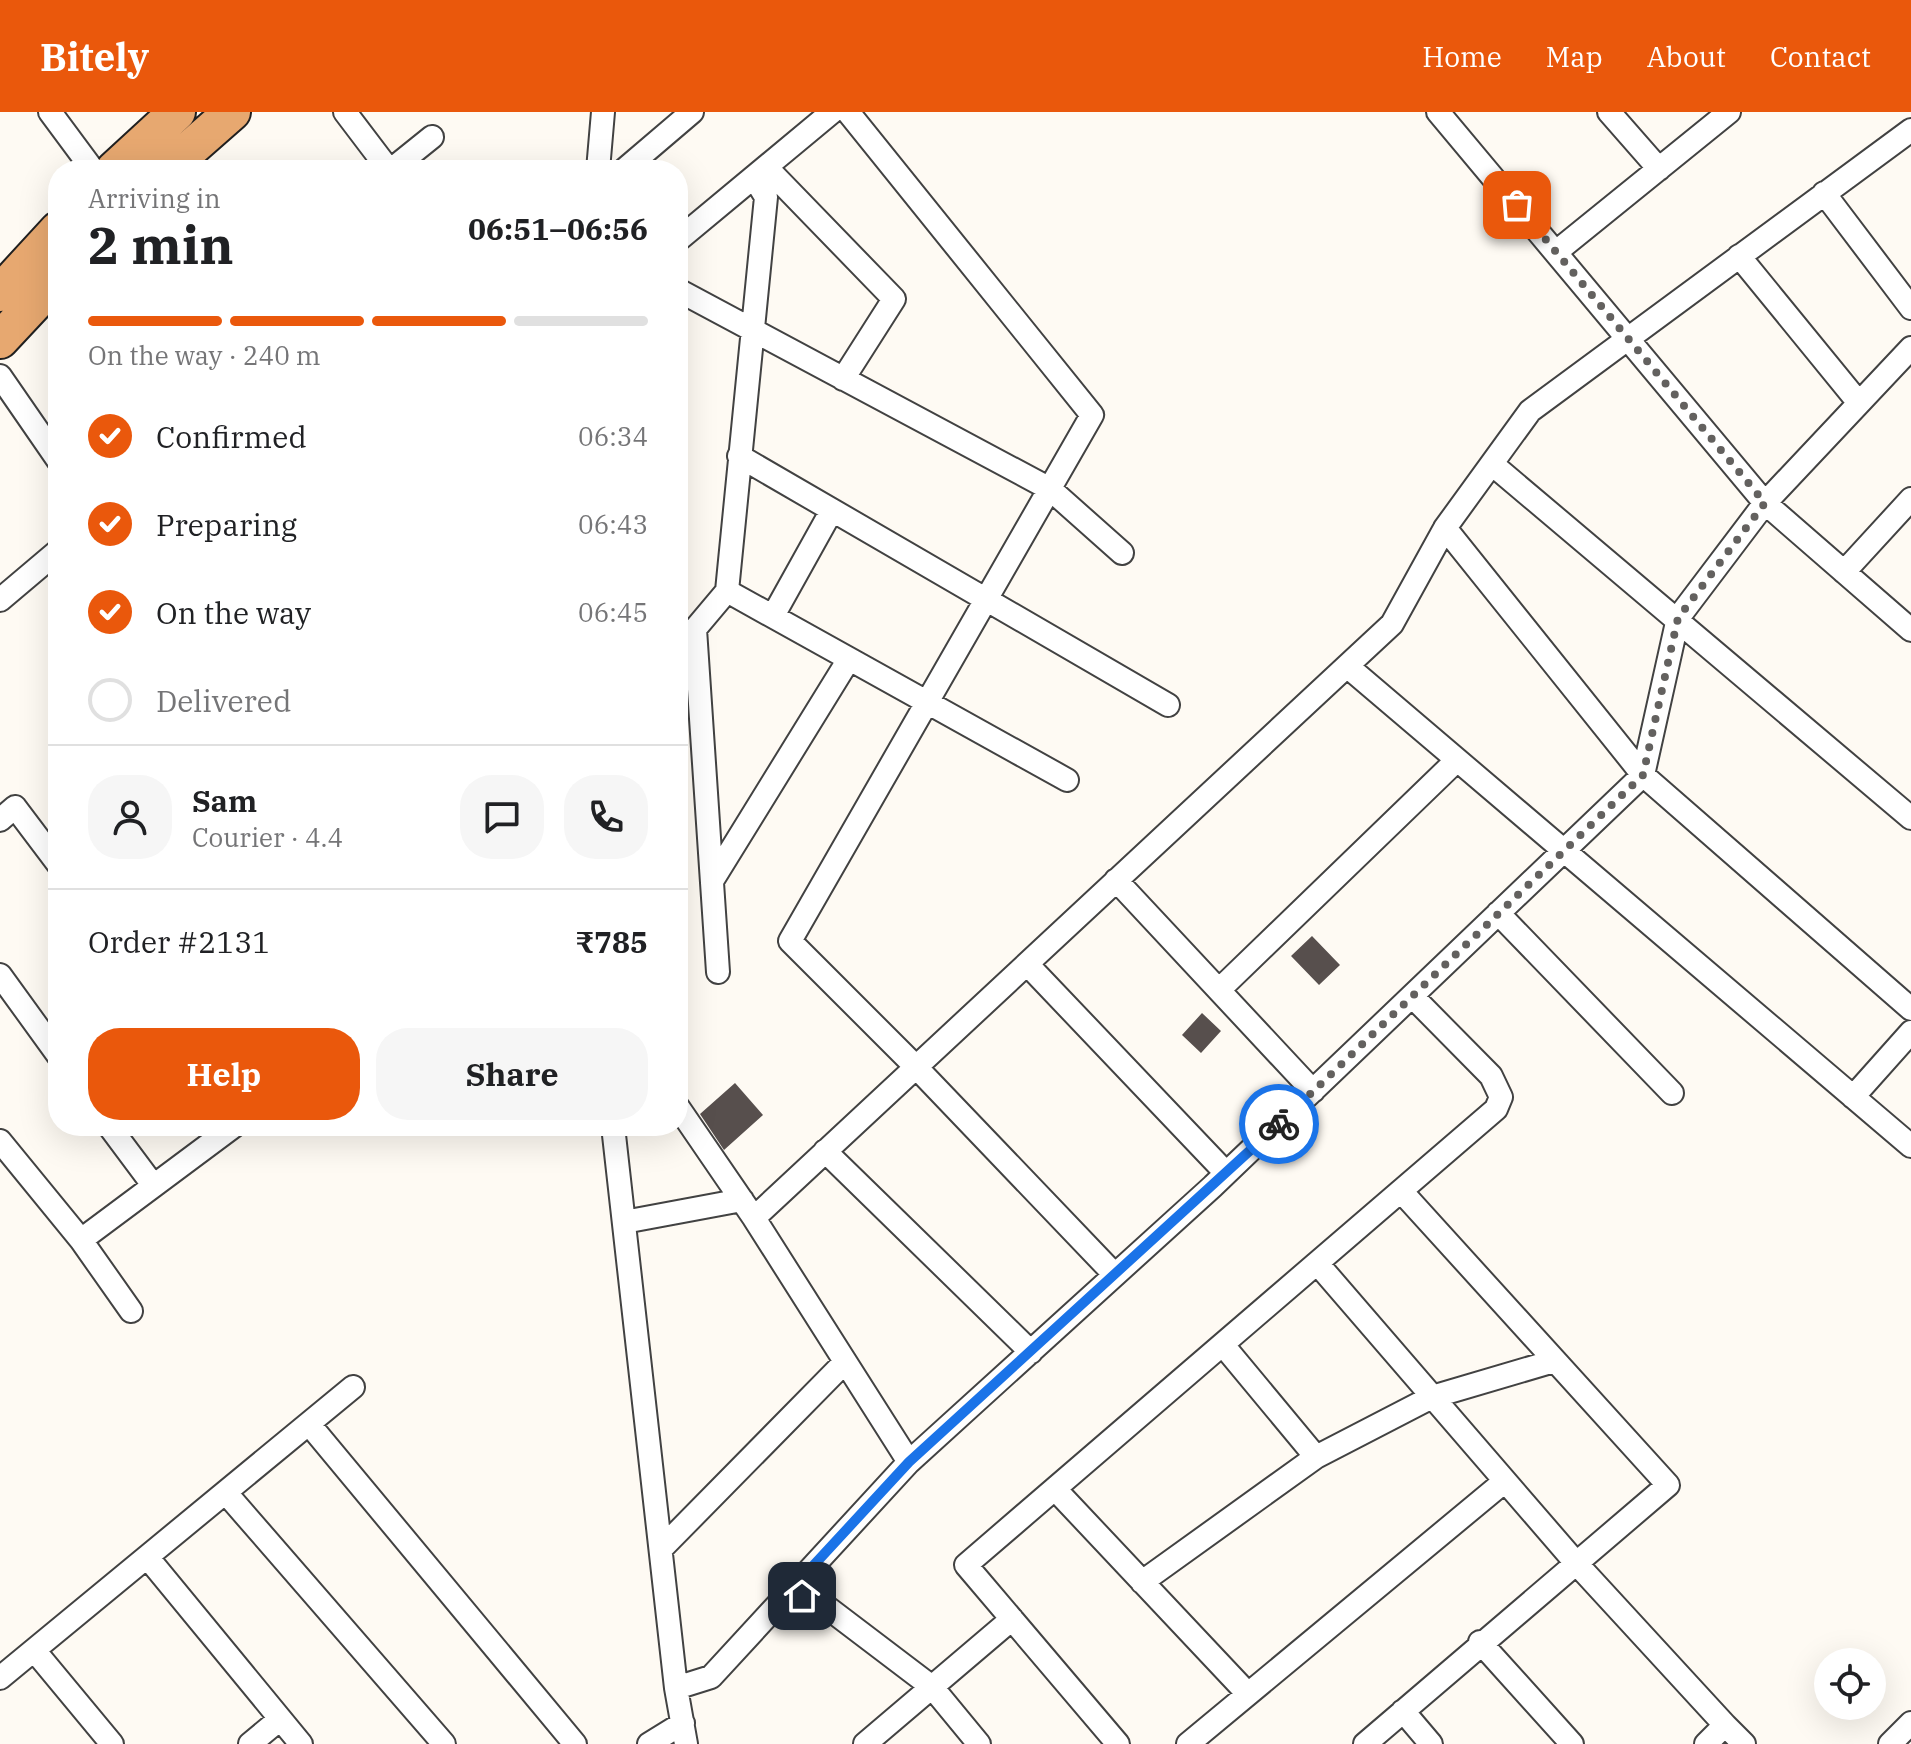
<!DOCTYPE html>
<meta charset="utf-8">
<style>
body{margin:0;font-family:"IBM Plex Serif",serif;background:#f6f6f6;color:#202124;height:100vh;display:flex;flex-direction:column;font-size:30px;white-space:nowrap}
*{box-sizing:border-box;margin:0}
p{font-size:26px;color:#757577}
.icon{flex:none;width:44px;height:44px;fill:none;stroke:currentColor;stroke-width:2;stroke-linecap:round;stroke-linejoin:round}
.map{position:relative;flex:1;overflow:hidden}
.details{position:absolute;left:48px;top:48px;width:640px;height:976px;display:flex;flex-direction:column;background:#fff;border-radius:32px;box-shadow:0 8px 32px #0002}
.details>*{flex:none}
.controls{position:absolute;left:1814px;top:1536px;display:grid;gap:16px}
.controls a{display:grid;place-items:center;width:72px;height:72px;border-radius:50%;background:#fff;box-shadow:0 8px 32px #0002;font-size:40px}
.pin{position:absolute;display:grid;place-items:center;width:68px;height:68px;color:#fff;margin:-34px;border-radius:16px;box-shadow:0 4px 12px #0006}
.courier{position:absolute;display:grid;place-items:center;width:80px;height:80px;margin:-40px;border:6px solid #1a73e8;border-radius:50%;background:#fff;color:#222;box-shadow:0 2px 10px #0007}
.head em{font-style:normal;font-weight:700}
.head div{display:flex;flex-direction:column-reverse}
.head{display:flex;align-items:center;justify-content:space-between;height:136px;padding:0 40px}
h1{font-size:52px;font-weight:700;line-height:60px}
.bar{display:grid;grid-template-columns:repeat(4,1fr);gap:12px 8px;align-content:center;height:96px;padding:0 40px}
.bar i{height:10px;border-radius:6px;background:#e0e0e0}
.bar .on{background:#ea580c}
.bar p{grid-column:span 4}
.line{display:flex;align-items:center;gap:20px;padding:0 40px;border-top:2px solid #e0e0e0}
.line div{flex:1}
.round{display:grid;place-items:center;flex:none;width:84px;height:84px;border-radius:32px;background:#f6f6f6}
ol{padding:0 40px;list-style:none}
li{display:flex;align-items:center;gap:24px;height:88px}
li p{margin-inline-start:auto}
li .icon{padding:8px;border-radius:50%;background:#ea580c;color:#fff;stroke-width:4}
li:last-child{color:#757577}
li i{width:44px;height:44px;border:4px solid #e0e0e0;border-radius:50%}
.primary-button{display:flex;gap:16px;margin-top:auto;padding:16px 40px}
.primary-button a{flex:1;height:92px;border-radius:32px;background:#ea580c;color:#fff;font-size:32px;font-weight:700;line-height:92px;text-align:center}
.primary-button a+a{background:#f6f6f6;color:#202124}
header{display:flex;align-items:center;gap:48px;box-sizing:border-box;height:112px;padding:0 40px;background:#ea580c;color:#fff}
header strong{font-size:38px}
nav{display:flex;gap:44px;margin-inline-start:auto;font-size:28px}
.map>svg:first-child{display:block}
</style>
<header>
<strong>Bitely</strong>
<nav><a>Home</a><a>Map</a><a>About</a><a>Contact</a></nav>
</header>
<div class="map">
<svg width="1911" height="1632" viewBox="0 0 1911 1632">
<rect width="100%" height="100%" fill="#fefaf3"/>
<!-- building -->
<path fill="#574f4d" d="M1312,824L1340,853L1319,873L1291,844Z
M1202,901L1221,919L1201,941L1182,923Z
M735,971L763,1003L724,1038L700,1002Z"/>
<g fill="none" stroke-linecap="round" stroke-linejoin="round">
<!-- minor casing -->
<g stroke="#424242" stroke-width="26">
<path id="minor" d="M50,0L93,58
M345,0L389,58
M848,0L1092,303L790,829L916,955L1115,1163
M1438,0L1765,391L1911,518
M1609,0L1659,57
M766,55L894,187L843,267
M391,58L432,25
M598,58L603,0
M624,58L692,0
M1824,81L1911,196
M678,128L832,0
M1556,140L1729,0
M1739,144L1859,291
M678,178L1050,377L1122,441
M0,264L58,348
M739,344L1168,593
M1492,352L1911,706
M1445,416L1643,663L1911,897
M1844,460L1911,387
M727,479L1067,668
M0,488L58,439
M773,504L832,398
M695,517L718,860
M678,522L695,517L727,479L766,85L754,65
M1347,554L1911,1034
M0,708L15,695L58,752
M1116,768L1313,979
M712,769L849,547
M1498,801L1672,981
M1027,852L1226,1061
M0,863L58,943
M1219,878L1457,648
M1853,985L1911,920
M678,995L754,1106L909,1350
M109,1014L153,1073
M613,1014L676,1576L686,1632
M0,1029L81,1128
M825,1039L1031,1240
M754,1106L1392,512L1445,416L1530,299L1911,18
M624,1110L742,1088
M1317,1151L1576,1451L1725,1613L1706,1632
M131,1199L81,1128L234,1014
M1223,1233L1316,1345
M309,1312L575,1632
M1055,1377L1248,1582
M226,1381L444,1632
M661,1437L845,1250
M148,1446L301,1632
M1142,1470L1316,1345L1432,1285L1554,1249
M788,1481L824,1493L932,1575L979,1632
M1480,1530L1572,1632
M34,1538L112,1632
M0,1566L353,1275
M676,1576L711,1565L909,1350L1213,1074L1643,663L1678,506L1765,391L1911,236
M1403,1599L1431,1632
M1725,1613L1744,1632
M250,1632L280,1607
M649,1632L683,1611
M865,1632L1012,1507
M1118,1632L966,1453L1496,997L1501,985L1491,964L1412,884
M1188,1632L1505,1369
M1365,1632L1668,1373L1401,1079
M1890,1632L1911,1611"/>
</g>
<!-- trunk casing -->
<g stroke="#202020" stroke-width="40">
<path id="trunk" d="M114,58L177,0
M166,58L232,0
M0,181L58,118
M0,228L58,166"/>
</g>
<!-- minor -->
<use href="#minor" stroke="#fff" stroke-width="22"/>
<!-- trunk -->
<use href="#trunk" stroke="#e7a870" stroke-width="36"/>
</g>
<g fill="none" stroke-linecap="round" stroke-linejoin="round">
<!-- done -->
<path stroke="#63615f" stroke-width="8" stroke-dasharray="0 14.4" d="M1279,1012L1643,663L1678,506L1765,391L1517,93"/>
<!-- route -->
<path stroke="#1a73e8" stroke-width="10" d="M802,1484L788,1481L909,1350L1279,1012"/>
</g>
</svg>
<div class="controls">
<a><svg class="icon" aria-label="locate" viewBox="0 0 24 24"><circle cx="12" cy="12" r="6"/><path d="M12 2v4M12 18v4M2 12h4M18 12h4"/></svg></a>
</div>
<div class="pin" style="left:1517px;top:93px;background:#ea580c"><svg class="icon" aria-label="bag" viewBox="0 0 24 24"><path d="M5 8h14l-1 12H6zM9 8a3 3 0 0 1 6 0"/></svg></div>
<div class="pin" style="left:802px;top:1484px;background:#1f2937"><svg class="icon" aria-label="home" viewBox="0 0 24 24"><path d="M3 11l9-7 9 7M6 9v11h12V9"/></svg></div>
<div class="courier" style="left:1279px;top:1012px"><svg class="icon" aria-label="bike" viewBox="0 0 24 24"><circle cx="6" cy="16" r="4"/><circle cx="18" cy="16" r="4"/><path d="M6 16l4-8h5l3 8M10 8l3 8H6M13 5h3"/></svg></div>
<section class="details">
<div class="head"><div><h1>2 min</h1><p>Arriving in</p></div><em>06:51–06:56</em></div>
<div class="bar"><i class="on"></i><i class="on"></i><i class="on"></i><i></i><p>On the way · 240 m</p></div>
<ol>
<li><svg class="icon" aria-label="check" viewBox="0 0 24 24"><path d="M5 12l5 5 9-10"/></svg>Confirmed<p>06:34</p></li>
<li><svg class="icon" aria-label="check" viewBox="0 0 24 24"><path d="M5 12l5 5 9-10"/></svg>Preparing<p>06:43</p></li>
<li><svg class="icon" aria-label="check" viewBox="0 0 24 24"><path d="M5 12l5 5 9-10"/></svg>On the way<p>06:45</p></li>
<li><i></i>Delivered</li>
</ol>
<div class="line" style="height:144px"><a class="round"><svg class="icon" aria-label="person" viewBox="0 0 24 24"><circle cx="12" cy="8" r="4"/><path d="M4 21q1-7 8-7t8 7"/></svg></a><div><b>Sam</b><p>Courier · 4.4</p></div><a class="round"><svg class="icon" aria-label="chat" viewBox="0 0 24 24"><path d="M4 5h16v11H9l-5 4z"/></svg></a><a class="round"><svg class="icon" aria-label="phone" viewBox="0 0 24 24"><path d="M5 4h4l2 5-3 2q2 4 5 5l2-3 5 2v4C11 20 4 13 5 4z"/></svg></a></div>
<div class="line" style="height:104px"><div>Order #2131</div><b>₹785</b></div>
<div class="primary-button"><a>Help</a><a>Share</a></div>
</section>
</div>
